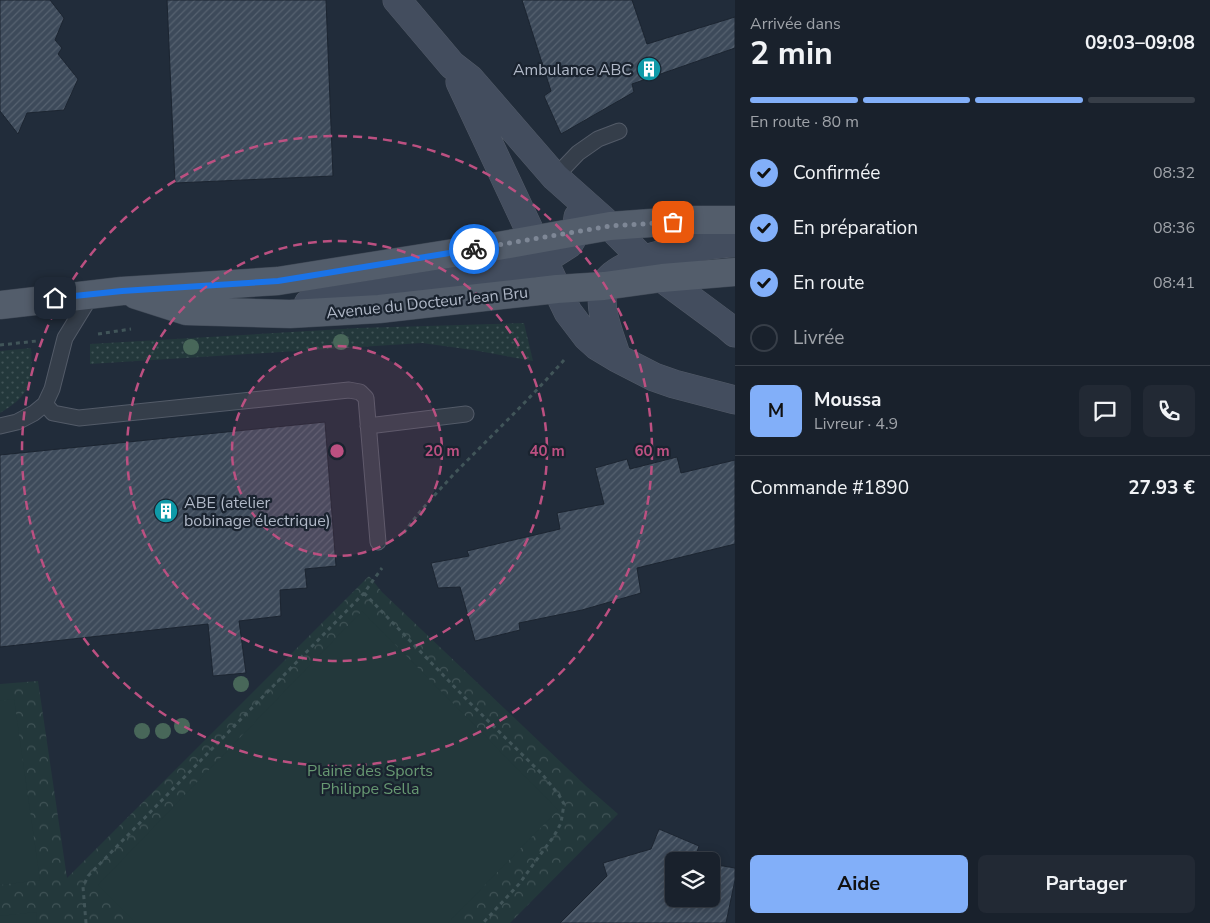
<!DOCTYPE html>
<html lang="fr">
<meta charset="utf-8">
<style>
body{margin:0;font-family:"Nunito Sans",sans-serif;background:#222934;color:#f1f3f6;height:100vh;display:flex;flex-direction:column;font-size:19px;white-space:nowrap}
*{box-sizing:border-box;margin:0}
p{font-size:16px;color:#9fa3a9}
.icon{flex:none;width:28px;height:28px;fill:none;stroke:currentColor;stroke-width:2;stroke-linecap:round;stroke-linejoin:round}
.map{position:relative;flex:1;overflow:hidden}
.details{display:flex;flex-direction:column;background:#19212c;width:475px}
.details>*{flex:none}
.tools{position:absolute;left:665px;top:852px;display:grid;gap:10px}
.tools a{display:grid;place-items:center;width:55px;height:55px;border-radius:8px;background:#19212c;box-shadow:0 2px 12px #0003,0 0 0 1px #373e48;font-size:25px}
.pin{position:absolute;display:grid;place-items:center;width:42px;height:42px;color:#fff;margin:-21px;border-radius:10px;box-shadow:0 2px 8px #0006}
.courier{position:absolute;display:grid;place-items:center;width:50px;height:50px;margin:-25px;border:4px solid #1a73e8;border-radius:50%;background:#fff;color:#222;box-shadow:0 1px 6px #0007}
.overview em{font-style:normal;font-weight:700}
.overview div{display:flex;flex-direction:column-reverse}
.overview{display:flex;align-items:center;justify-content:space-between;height:85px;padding:0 15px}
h1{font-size:32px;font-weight:700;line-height:38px}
.bar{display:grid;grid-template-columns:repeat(4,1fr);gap:8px 5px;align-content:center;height:60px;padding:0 15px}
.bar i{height:6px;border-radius:4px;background:#373e48}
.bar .selected{background:#82aff9}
.bar p{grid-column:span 4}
.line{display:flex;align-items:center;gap:12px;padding:0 15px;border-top:1px solid #373e48}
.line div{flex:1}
.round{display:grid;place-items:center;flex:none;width:52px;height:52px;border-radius:8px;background:#222934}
ol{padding:0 15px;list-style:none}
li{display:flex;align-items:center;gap:15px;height:55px}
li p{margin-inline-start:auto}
li .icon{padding:5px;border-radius:50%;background:#82aff9;color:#111;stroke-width:4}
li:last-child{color:#9fa3a9}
li i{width:28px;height:28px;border:2px solid #373e48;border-radius:50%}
.primary-button{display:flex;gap:10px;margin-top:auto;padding:10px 15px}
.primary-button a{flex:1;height:58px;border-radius:8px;background:#82aff9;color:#111;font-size:20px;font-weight:700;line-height:58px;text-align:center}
.primary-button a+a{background:#222934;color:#f1f3f6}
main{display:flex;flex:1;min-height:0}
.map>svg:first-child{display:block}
</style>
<main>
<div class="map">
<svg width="735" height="923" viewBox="0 0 735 923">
<defs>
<pattern id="grass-dots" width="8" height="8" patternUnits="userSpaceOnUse" patternTransform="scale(1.25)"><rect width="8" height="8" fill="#23383b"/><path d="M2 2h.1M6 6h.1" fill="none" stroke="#405356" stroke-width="1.8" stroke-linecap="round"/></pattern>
<pattern id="park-crowns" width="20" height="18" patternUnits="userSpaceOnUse" patternTransform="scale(1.25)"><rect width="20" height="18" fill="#23383b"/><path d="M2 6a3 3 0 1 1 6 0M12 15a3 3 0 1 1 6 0" fill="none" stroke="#405356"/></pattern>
<pattern id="building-hatch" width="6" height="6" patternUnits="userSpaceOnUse" patternTransform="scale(1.25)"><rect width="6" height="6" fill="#3d4a5a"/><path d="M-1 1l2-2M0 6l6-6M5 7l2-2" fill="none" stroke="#566270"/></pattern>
</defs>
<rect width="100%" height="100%" fill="#212c3a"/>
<!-- grass -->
<path fill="url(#grass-dots)" d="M524,323L533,361L473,350L422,343L90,364V344L359,328Z
M31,348C33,382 31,395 0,413V351Z"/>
<!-- park -->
<path fill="url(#park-crowns)" d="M369,576L382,592L586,786L618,814L510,923H0V684L38,681L67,878Z"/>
<!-- garden -->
<path fill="#23383b" d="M362,611L558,810L448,923H136L98,885Z
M14,699L40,880L0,885V701Z
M36,912L37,923H0V916Z"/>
<!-- building -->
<path fill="url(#building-hatch)" stroke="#1c2531" d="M0,0H50L64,18L55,40L62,48L58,54L78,79L64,110L27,113L18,134L0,111Z
M167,0H326L333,176L175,183Z
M522,0H632L647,44L735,17V48L632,84L634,92L561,134L544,96L551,91Z
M325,422L336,566L305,569L307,588L280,590L281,616L239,621L246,673L213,676L208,624L0,647V455Z
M677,457L681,473L735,460V544L637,568L641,593L582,610L519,623L520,630L475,641L460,587L438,588L431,563L469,556L467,551L560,529L557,513L604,504L595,468L627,459L630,469Z
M659,829L699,846L694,861H674V899H711V864L735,868V880L726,923H560L607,876L603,863L651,849Z"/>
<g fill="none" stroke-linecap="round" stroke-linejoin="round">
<!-- lane casing -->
<g stroke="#535b68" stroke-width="17">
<path id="lane" d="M555,177L578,153L598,139L619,131
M45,404L53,413L79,418L349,390L360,392L366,398L378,542
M0,426L17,422L34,413L45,404L52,389L65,338L92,294
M368,426L466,414"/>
</g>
<!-- secondary casing -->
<g stroke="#535b68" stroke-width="29">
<path id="secondary" d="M397,0L452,65L470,79L555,177L610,226L662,278L727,326L735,333
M460,82L557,289L568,312L587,337L597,346L617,358L654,377L674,384L735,400
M308,304L493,275L544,260L569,244L576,232L578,217
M617,358C611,337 597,309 604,287C613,257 707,244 735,243"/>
</g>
<!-- primary casing -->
<g stroke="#3e4754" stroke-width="29">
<path id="primary" d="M136,295L186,311L290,314L379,309L557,289L604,286L662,278L735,272
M0,305L122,291L278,281L498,246L610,226L692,220H735"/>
</g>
<!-- path -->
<path stroke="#415559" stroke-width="3" stroke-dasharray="4 4" stroke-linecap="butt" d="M98,334L131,329
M0,345L37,341
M404,533C418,512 436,494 453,475C490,437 529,400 564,360
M364,593L470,703L542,774L559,795L564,804L561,823L554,836L519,884L483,923
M86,923L83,887L88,876L364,593L382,568"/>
<!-- lane -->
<use href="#lane" stroke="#353e4a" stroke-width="15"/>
<!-- secondary -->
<use href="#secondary" stroke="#434d5e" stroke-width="28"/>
<!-- primary -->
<use href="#primary" stroke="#535d6b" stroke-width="28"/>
</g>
<!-- trees -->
<g fill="#486759">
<circle cx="341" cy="342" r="8"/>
<circle cx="191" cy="347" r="8"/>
<circle cx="241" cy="684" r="8"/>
<circle cx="182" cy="726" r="8"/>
<circle cx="142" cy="731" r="8"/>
<circle cx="163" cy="731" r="8"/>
</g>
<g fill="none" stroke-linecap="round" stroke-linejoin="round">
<!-- done -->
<path stroke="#7e8796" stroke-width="5" stroke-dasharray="0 9" d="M474,249L610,226L673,222"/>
<!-- route -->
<path stroke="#1a73e8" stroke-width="6" d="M55,298L122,291L278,281L474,249"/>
</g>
<!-- distance rings -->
<circle cx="337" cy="451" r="105" fill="#bc5081" fill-opacity=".12"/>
<g fill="none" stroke="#bc5081" stroke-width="2.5" stroke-dasharray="9 6">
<circle cx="337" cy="451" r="105"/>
<circle cx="337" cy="451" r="210"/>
<circle cx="337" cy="451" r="315"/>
</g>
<!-- icons -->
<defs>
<g id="building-disc" transform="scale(1.25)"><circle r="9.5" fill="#0f9aa8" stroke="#1a232f"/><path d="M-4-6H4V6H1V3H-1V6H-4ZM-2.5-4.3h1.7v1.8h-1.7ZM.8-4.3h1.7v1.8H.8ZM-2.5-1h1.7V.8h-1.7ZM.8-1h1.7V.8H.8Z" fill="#fff"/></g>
</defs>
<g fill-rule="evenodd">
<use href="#building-disc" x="649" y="69"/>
<use href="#building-disc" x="166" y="511"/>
</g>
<g text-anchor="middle" stroke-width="4.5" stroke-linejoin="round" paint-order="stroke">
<!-- poi labels -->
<g font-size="16" fill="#b0b8c7" stroke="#1a232f" text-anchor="end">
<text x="632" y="75">Ambulance ABC</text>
<text x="184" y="508" text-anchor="start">ABE (atelier<tspan x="184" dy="18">bobinage électrique)</tspan></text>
</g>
<!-- street labels -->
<g font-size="16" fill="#b0b8c7" stroke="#1a232f">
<text transform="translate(427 302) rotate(-6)" y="6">Avenue du Docteur Jean Bru</text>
</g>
<!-- park labels -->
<g font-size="16" fill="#679872" stroke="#1a232f">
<text x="370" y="776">Plaine des Sports<tspan x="370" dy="18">Philippe Sella</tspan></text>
</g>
</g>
<circle cx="337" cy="451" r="8" fill="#bc5081" stroke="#1a232f" stroke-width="2.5"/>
<g font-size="15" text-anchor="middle" font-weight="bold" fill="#bc5081" stroke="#1a232f" stroke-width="4.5" stroke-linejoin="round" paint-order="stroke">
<text x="442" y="456">20 m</text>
<text x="547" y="456">40 m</text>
<text x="652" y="456">60 m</text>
</g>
</svg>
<div class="tools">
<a><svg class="icon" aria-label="layers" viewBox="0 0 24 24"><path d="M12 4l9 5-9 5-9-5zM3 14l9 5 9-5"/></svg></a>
</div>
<div class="pin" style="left:673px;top:222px;background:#ea580c"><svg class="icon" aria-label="bag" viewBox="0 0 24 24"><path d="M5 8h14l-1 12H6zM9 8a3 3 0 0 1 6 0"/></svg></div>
<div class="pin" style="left:55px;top:298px;background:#1f2937"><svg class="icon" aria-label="home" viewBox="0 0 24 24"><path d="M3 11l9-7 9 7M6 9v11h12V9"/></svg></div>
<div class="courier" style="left:474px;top:249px"><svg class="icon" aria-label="bike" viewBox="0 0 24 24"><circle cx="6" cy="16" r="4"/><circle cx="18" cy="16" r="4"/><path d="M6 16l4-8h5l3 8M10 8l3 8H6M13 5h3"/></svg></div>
</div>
<section class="details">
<div class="overview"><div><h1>2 min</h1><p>Arrivée dans</p></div><em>09:03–09:08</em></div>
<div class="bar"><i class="selected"></i><i class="selected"></i><i class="selected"></i><i></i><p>En route · 80 m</p></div>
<ol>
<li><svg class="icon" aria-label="check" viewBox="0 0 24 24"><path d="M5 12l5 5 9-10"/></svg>Confirmée<p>08:32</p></li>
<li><svg class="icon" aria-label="check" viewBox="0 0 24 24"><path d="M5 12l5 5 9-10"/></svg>En préparation<p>08:36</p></li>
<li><svg class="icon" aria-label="check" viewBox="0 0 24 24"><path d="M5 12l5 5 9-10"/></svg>En route<p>08:41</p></li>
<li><i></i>Livrée</li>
</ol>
<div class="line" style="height:90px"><b class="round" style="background:#82aff9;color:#111">M</b><div><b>Moussa</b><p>Livreur · 4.9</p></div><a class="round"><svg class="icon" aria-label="chat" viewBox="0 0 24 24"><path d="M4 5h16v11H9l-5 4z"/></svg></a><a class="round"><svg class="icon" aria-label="phone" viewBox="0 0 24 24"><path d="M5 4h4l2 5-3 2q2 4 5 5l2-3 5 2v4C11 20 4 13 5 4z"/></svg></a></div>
<div class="line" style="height:65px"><div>Commande #1890</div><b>27.93 €</b></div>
<div class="primary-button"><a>Aide</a><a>Partager</a></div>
</section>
</main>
